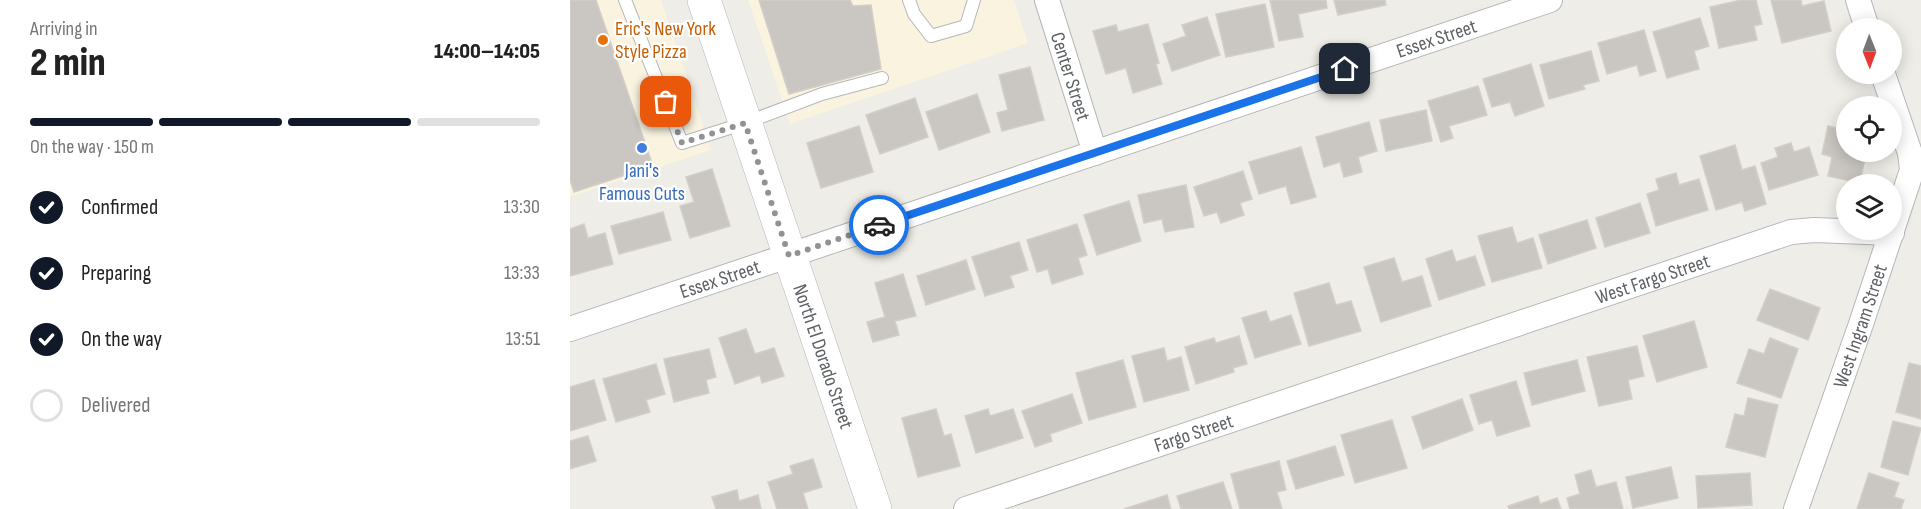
<!DOCTYPE html>
<meta charset="utf-8">
<style>
body{margin:0;font-family:"Sofia Sans Condensed",sans-serif;background:#f6f6f6;color:#222;height:100vh;display:flex;flex-direction:column;font-size:22px;white-space:nowrap}
*{box-sizing:border-box;margin:0}
p{font-size:20px;color:#767676}
.icon{flex:none;width:33px;height:33px;fill:none;stroke:currentColor;stroke-width:2;stroke-linecap:round;stroke-linejoin:round}
.map{position:relative;flex:1;overflow:hidden}
.sheet{display:flex;flex-direction:column;background:#fff;width:570px}
.sheet>*{flex:none}
.needle{width:39px;rotate:179deg}
.buttons{position:absolute;left:1266px;top:18px;display:grid;gap:12px}
.buttons a{display:grid;place-items:center;width:66px;height:66px;border-radius:50%;background:#fff;box-shadow:0 3px 15px #0003;font-size:30px}
.pin{position:absolute;display:grid;place-items:center;width:51px;height:51px;color:#fff;margin:-26px;border-radius:12px;box-shadow:0 3px 9px #0006}
.courier{position:absolute;display:grid;place-items:center;width:60px;height:60px;margin:-30px;border:4px solid #1a73e8;border-radius:50%;background:#fff;color:#222;box-shadow:0 2px 8px #0007}
.overview em{font-style:normal;font-weight:800}
.overview div{display:flex;flex-direction:column-reverse}
.overview{display:flex;align-items:center;justify-content:space-between;height:102px;padding:0 30px}
h1{font-size:39px;font-weight:800;line-height:45px}
.bar{display:grid;grid-template-columns:repeat(4,1fr);gap:9px 6px;align-content:center;height:72px;padding:0 30px}
.bar i{height:8px;border-radius:4px;background:#e0e0e0}
.bar .selected{background:#111827}
.bar p{grid-column:span 4}
ol{padding:0 30px;list-style:none}
li{display:flex;align-items:center;gap:18px;height:66px}
li p{margin-inline-start:auto}
li .icon{padding:6px;border-radius:50%;background:#111827;color:#fff;stroke-width:4}
li:last-child{color:#767676}
li i{width:33px;height:33px;border:3px solid #e0e0e0;border-radius:50%}
main{display:flex;flex:1;min-height:0}
.map>svg:first-child{display:block}
</style>
<main>
<section class="sheet">
<div class="overview"><div><h1>2 min</h1><p>Arriving in</p></div><em>14:00–14:05</em></div>
<div class="bar"><i class="selected"></i><i class="selected"></i><i class="selected"></i><i></i><p>On the way · 150 m</p></div>
<ol>
<li><svg class="icon" aria-label="check" viewBox="0 0 24 24"><path d="M5 12l5 5 9-10"/></svg>Confirmed<p>13:30</p></li>
<li><svg class="icon" aria-label="check" viewBox="0 0 24 24"><path d="M5 12l5 5 9-10"/></svg>Preparing<p>13:33</p></li>
<li><svg class="icon" aria-label="check" viewBox="0 0 24 24"><path d="M5 12l5 5 9-10"/></svg>On the way<p>13:51</p></li>
<li><i></i>Delivered</li>
</ol>
</section>
<div class="map">
<svg width="1351" height="509" viewBox="0 0 1351 509">
<rect width="100%" height="100%" fill="#efede7"/>
<!-- commercial -->
<path fill="#faf3e0" d="M0,0H91L141,150L0,197Z
M178,0H444L458,43L220,124Z"/>
<!-- building -->
<path fill="#cac7c3" stroke="#d3cec6" stroke-width="1.5" d="M0,0H26L83,166L4,192L0,180Z
M189,0H280L283,6L301,5L311,69L219,94Z
M700,0H756L757,8L728,14L733,37L709,41Z
M764,0H815L816,5L768,15Z
M1171,0H1186L1192,24L1184,26L1187,40L1149,48L1140,7Z
M1201,0H1231L1232,6L1254,1L1261,31L1212,43Z
M695,4L704,47L656,57L646,14Z
M637,17L650,55L602,71L593,44L616,36L612,25Z
M1130,18L1139,46L1124,51L1129,69L1097,78L1083,32Z
M578,24L589,63L586,64L592,84L563,93L556,68L536,74L523,31L546,25L548,32Z
M1074,30L1086,71L1070,76L1067,65L1037,74L1028,43Z
M1021,51L1029,81L1013,85L1015,89L979,99L970,65Z
M961,64L974,106L945,116L940,102L922,107L913,79Z
M460,67L474,120L432,131L427,113L438,110L429,75Z
M908,86L917,115L879,126L883,138L871,142L858,101Z
M407,94L420,132L369,150L356,112Z
M345,98L358,137L310,154L296,115Z
M856,110L862,141L816,151L810,120Z
M799,122L807,151L788,157L792,172L774,177L770,162L754,167L746,137Z
M289,126L303,172L251,188L237,143Z
M1258,126L1276,130V152H1296L1290,183L1258,176L1262,157L1252,154Z
M1221,143L1224,152L1239,147L1248,175L1199,190L1191,163L1208,157L1205,148Z
M1165,145L1172,170L1185,166L1196,204L1175,211L1172,202L1146,210L1130,156Z
M731,147L746,197L721,204L716,186L689,194L679,162Z
M142,169L160,226L120,238L110,206L124,202L116,177Z
M673,171L682,199L670,203L674,215L651,223L647,212L634,216L624,187Z
M1106,173L1109,185L1129,179L1138,210L1086,226L1077,194L1089,190L1086,179Z
M616,185L624,227L595,232L592,219L574,223L568,195Z
M559,201L571,241L527,255L514,215Z
M1070,203L1080,233L1035,247L1026,218Z
M93,212L101,240L49,254L41,226Z
M1017,220L1026,248L978,264L969,235Z
M14,224L18,238L35,233L43,264L0,276V229Z
M507,224L517,255L508,258L513,274L482,284L478,269L467,272L457,240Z
M942,227L947,243L963,238L972,268L922,282L908,236Z
M449,242L458,270L440,276L444,287L415,296L402,257Z
M882,250L886,262L905,256L915,285L869,300L856,259Z
M824,258L832,282L852,276L861,306L811,322L794,267Z
M396,260L405,289L356,305L347,276Z
M333,274L346,316L325,321L329,335L303,342L297,322L315,317L305,283Z
M759,283L766,305L781,301L791,331L739,346L724,293Z
M1200,289L1250,308L1238,340L1187,320Z
M696,311L700,322L721,315L731,344L685,358L672,318Z
M1124,321L1137,367L1087,382L1073,336Z
M176,329L185,354L204,348L214,376L192,383L190,375L165,384L149,338Z
M669,336L677,364L663,368L664,372L626,384L615,347L644,338L646,343Z
M1200,338L1228,349L1211,398L1167,383L1179,349L1194,354Z
M1067,346L1074,376L1058,380L1062,399L1029,406L1017,357Z
M594,348L597,361L611,357L619,390L574,402L562,356Z
M139,349L146,377L136,380L139,393L104,402L94,359Z
M553,360L566,407L519,420L506,373Z
M1007,360L1015,391L962,405L954,373Z
M1339,363L1351,366V419L1326,412Z
M86,364L95,394L76,400L80,412L46,422L33,379Z
M24,380L36,420L0,431V387Z
M946,381L960,426L927,436L922,420L909,424L900,395Z
M502,394L512,423L480,434L482,441L465,447L452,411Z
M1178,398L1208,405L1195,457L1156,447L1165,414L1174,416Z
M892,399L903,430L853,449L842,417Z
M366,409L374,436L381,434L390,466L348,477L332,418Z
M418,409L420,416L443,409L453,438L406,453L395,416Z
M822,420L837,468L785,483L771,435Z
M1323,421L1351,428L1338,475L1311,467Z
M18,436L26,461L0,469V441Z
M765,446L774,475L726,489L717,461Z
M243,459L252,487L233,493L238,509H207L198,482L223,474L220,466Z
M709,461L716,490L707,492L712,509H670L661,474Z
M1101,467L1108,498L1063,508L1056,477Z
M1021,470L1026,487L1046,482L1053,509H1000L997,498L1010,494L1005,475Z
M1180,473L1182,505L1128,508L1126,476Z
M1299,473L1329,483L1324,497L1334,500L1331,509H1287Z
M653,482L662,509H611L607,496Z
M167,490L169,501L188,495L191,509H146L142,497Z
M597,495L601,509H554Z
M968,496L970,504L987,498L991,509H939L938,506Z"/>
<g fill="none" stroke-linecap="round" stroke-linejoin="round">
<!-- lane casing -->
<g stroke="#b4b7ba" stroke-width="14">
<path id="lane" d="M55,0L112,143L175,123L252,94L312,78
M339,0L344,14L361,36L396,26L404,0"/>
</g>
<!-- street casing -->
<g stroke="#b4b7ba" stroke-width="26">
<g id="street">
<path id="s1" d="M477,0L525,153"/>
<path d="M1288,0L1297,28"/>
<path id="s2" d="M0,329L980,0"/>
<path id="s3" d="M396,509L1221,232L1244,230L1322,233"/>
<path id="s4" d="M1226,509L1291,324L1342,170L1340,153L1313,74"/>
</g>
</g>
<!-- secondary casing -->
<g stroke="#b3b6ba" stroke-width="34">
<g id="secondary">
<path id="s5" d="M134,0L305,509"/>
</g>
</g>
<!-- lane -->
<use href="#lane" stroke="#fff" stroke-width="12"/>
<!-- street -->
<use href="#street" stroke="#fff" stroke-width="24"/>
<!-- secondary -->
<use href="#secondary" stroke="#fff" stroke-width="33"/>
</g>
<g fill="none" stroke-linecap="round" stroke-linejoin="round">
<!-- done -->
<path stroke="#919392" stroke-width="6" stroke-dasharray="0 10.8" d="M96,102L112,143L175,123L219,256L309,225"/>
<!-- route -->
<path stroke="#1a73e8" stroke-width="8" d="M309,225L775,69"/>
</g>
<!-- markers -->
<circle fill="#e8710a" stroke="#fff" stroke-width="2" cx="33" cy="40" r="6"/>
<circle fill="#3f7fe0" stroke="#fff" stroke-width="2" cx="72" cy="148" r="6"/>
<g text-anchor="middle" stroke-width="4.5" stroke-linejoin="round" paint-order="stroke">
<!-- food labels -->
<g font-size="20" fill="#c56008" stroke="#fff" text-anchor="start">
<text x="45" y="35">Eric's New York<tspan x="45" dy="23">Style Pizza</tspan></text>
</g>
<!-- street labels -->
<g font-size="20" fill="#5e6265" stroke="#fff">
<text dy="7" stroke="none"><textPath href="#s2" startOffset="914">Essex Street</textPath></text>
<text dy="7" stroke="none"><textPath href="#s1" startOffset="80">Center Street</textPath></text>
<text dy="7" stroke="none"><textPath href="#s3" startOffset="724">West Fargo Street</textPath></text>
<text dy="7" stroke="none"><textPath href="#s2" startOffset="158">Essex Street</textPath></text>
<text dy="7" stroke="none"><textPath href="#s4" startOffset="194">West Ingram Street</textPath></text>
<text dy="7" stroke="none"><textPath href="#s5" startOffset="376">North El Dorado Street</textPath></text>
<text dy="7" stroke="none"><textPath href="#s3" startOffset="240">Fargo Street</textPath></text>
</g>
<!-- shop labels -->
<g font-size="20" fill="#366cbe" stroke="#fff">
<text x="72" y="177">Jani's<tspan x="72" dy="23">Famous Cuts</tspan></text>
</g>
</g>
</svg>
<div class="buttons">
<a><svg class="needle" viewBox="-14 -14 28 28"><path d="M0-13l5 13h-10z" fill="#e53935"/><path d="M0 13l5-13h-10z" fill="#767676"/></svg></a>
<a><svg class="icon" aria-label="locate" viewBox="0 0 24 24"><circle cx="12" cy="12" r="6"/><path d="M12 2v4M12 18v4M2 12h4M18 12h4"/></svg></a>
<a><svg class="icon" aria-label="layers" viewBox="0 0 24 24"><path d="M12 4l9 5-9 5-9-5zM3 14l9 5 9-5"/></svg></a>
</div>
<div class="pin" style="left:96px;top:102px;background:#ea580c"><svg class="icon" aria-label="bag" viewBox="0 0 24 24"><path d="M5 8h14l-1 12H6zM9 8a3 3 0 0 1 6 0"/></svg></div>
<div class="pin" style="left:775px;top:69px;background:#1f2937"><svg class="icon" aria-label="home" viewBox="0 0 24 24"><path d="M3 11l9-7 9 7M6 9v11h12V9"/></svg></div>
<div class="courier" style="left:309px;top:225px"><svg class="icon" aria-label="car" viewBox="0 0 24 24"><path d="M5 17H2v-5l4-1 3-4h7l3 4 3 1v5h-3M9 17h6M6 11h13"/><circle cx="7" cy="17" r="2"/><circle cx="17" cy="17" r="2"/></svg></div>
</div>
</main>
